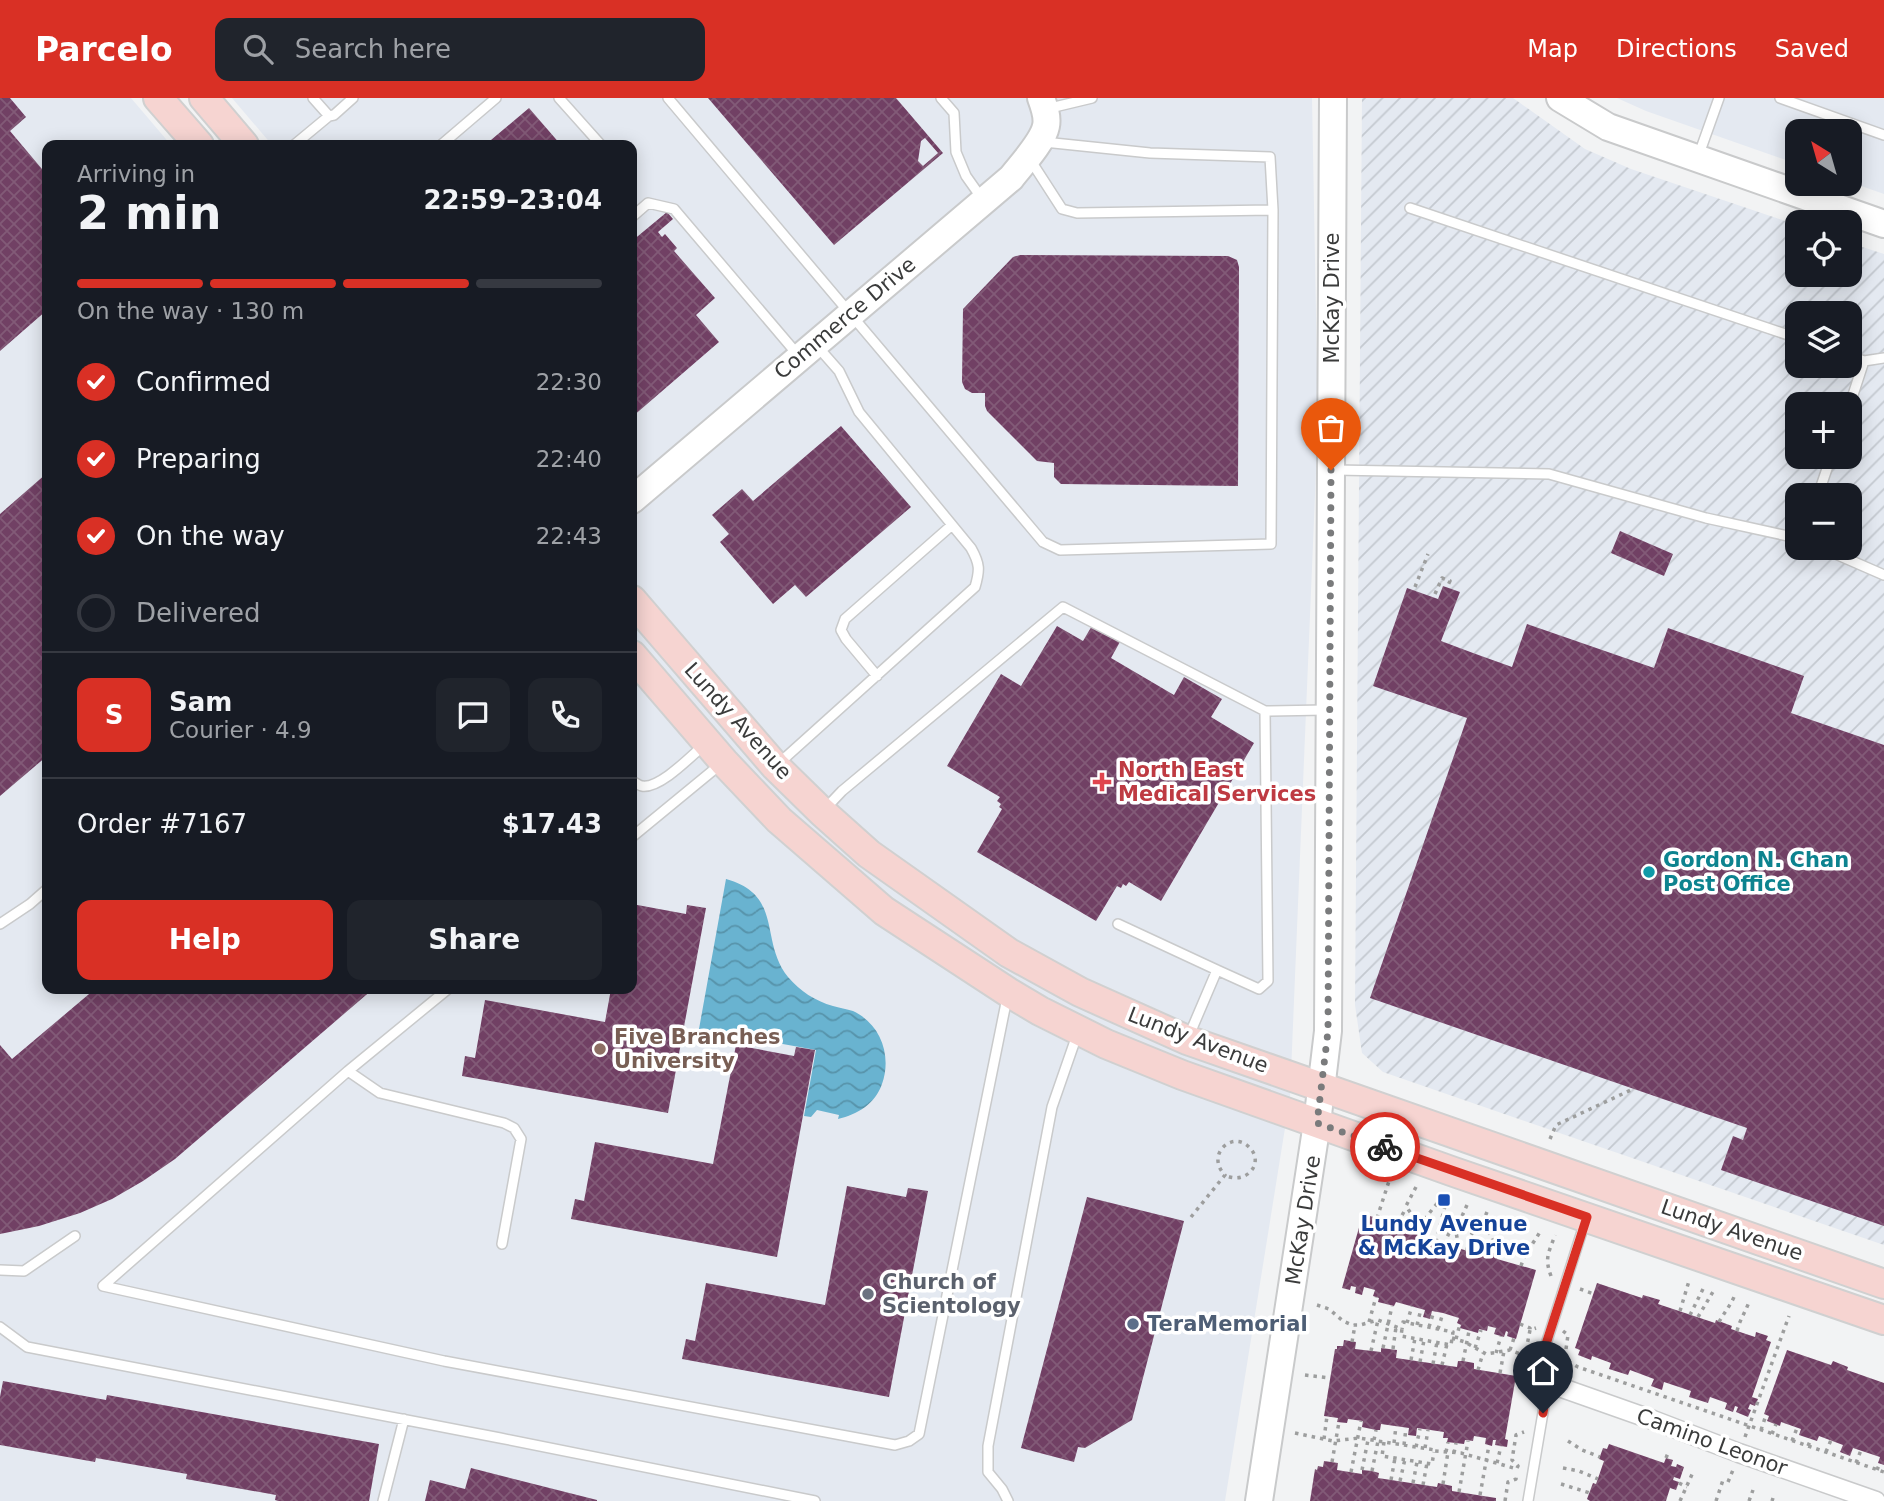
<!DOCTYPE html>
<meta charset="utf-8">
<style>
body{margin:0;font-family:"DejaVu Sans",sans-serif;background:#20242c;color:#f1f3f6;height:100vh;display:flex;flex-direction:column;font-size:26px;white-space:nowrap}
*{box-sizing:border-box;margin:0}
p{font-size:23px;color:#9ea1a6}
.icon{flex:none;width:38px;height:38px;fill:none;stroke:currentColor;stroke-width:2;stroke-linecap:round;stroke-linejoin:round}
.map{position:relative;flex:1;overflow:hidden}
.side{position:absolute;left:42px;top:42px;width:595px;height:854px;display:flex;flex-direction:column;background:#171b24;border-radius:14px;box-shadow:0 4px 18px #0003}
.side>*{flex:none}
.needle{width:46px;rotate:323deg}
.fabs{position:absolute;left:1785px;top:21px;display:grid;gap:14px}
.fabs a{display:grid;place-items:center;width:77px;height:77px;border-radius:14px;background:#171b24;box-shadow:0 4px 18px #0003;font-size:35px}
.pin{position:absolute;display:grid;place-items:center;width:60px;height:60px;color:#fff;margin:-72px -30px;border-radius:50% 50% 50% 0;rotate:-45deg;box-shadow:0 0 7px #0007}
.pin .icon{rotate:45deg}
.courier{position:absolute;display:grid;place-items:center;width:70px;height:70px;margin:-35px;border:5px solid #d93025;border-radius:50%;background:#fff;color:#222;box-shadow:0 2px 9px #0007}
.summary em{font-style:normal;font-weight:700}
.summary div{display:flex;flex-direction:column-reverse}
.summary{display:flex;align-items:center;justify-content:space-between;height:119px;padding:0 35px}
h1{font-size:46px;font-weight:700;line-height:52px}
.bar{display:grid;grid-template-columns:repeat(4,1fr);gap:10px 7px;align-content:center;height:84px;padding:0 35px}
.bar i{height:9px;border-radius:5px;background:#363941}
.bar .current{background:#d93025}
.bar p{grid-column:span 4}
.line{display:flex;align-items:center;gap:18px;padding:0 35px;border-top:2px solid #363941}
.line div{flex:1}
.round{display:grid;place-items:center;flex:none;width:74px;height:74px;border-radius:14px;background:#20242c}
ol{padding:0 35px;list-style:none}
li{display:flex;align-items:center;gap:21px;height:77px}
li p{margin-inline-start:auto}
li .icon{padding:7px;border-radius:50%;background:#d93025;color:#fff;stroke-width:4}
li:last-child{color:#9ea1a6}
li i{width:38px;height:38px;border:4px solid #363941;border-radius:50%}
.action{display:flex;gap:14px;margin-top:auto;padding:14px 35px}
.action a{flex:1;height:80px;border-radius:14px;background:#d93025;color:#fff;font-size:28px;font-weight:700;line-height:80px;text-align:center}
.action a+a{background:#20242c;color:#f1f3f6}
header{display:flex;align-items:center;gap:42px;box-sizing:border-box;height:98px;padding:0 35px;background:#d93025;color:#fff}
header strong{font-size:33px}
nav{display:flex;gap:38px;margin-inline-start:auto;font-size:24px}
.search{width:490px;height:63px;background:#20242c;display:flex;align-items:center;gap:18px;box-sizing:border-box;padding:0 24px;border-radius:14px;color:#9ea1a6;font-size:26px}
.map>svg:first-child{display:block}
</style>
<header>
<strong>Parcelo</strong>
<div class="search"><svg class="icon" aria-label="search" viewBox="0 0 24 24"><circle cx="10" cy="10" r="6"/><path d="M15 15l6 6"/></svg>Search here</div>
<nav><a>Map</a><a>Directions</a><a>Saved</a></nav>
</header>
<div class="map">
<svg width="1884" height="1403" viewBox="0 0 1884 1403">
<defs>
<pattern id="industrial-furrows" width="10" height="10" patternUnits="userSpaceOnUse" patternTransform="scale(1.75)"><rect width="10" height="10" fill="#e4e9f1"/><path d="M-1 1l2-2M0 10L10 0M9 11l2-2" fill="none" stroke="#c4c9d0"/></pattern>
<pattern id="water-waves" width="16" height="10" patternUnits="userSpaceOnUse" patternTransform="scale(1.75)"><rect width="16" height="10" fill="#69b3d0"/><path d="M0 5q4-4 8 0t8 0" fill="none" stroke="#5793aa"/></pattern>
<pattern id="building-cross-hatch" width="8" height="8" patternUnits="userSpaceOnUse" patternTransform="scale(1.75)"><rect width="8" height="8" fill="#714064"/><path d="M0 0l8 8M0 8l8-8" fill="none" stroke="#825a77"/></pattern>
</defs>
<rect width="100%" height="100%" fill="#f2f3f4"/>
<!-- built -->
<path fill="#e4e9f1" d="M0,0H131L171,47H47V891H632V47H272L232,0H1312L1318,325L1290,999L1225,1403H0Z
M1617,0H1884V96L1850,84V33H1797V66L1646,13Z"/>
<!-- industrial -->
<path fill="url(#industrial-furrows)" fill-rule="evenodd" d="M1362,0H1513L1585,51L1631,71L1797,127V177H1850V145L1884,156V1147L1383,974L1362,955L1355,907ZM1797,215H1850V268H1797ZM1797,306H1850V359H1797ZM1797,397H1850V450H1797Z"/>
<!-- water -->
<path fill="url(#water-waves)" d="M726,781C784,797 759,843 788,879C800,893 815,903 833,908C839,910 847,911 853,913C881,926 892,958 882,986C875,1006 858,1016 838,1021L839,1017L817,1012L811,1019L804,1018L816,952L699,931Z"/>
<!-- building -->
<path fill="url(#building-cross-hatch)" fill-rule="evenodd" d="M0,0H10L26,19L10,33L47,77V212L0,253Z
M708,0H896L943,55L834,147ZM925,40L938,55L923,68L918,63L921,43Z
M529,10L561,47H485Z
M667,114L673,121L658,134L662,139L665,136L677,150L674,153L715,200L696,217L719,244L632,319V143Z
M1020,157L1228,158L1237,162L1239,169L1238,388L1061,386L1054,379V365L1037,363L987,313L985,308V295H972L965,291L962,284L963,211L1013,159Z
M841,328L911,409L806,499L795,487L773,506L720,444L729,436L712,417L742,391L753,403Z
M47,375V658L0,698V416Z
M1620,433L1673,456L1664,478L1611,455Z
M1443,488L1460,494L1441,543L1473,555L1512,569L1527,526L1654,570L1668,530L1804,578L1791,615L1884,647V1128L1721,1072L1733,1038L1743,1042L1747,1030L1370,900L1467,620L1373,588L1407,490L1438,501Z
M1093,526L1121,542L1111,560L1174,597L1184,579L1222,601L1211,619L1254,645L1161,803L1129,784L1126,788L1123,786L1121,790L1117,788L1096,823L977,754L1002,711L999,709L1001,706L997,703L1000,699L947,668L1001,576L1021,588L1057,528L1083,543Z
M632,806L686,816L687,807L706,810L668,1015L462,978L465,958L475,960L485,902L605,924L611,891H632Z
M95,891H373L175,1061L143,1083L112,1101L80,1115L39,1128L0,1136V947L12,961Z
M736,947L794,958L796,949L815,952L777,1159L571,1121L575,1101L584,1103L595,1044L713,1066Z
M847,1088L906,1099L908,1090L928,1093L889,1299L682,1261L686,1241L695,1243L706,1185L825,1207Z
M1087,1099L1184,1123L1132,1322L1085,1350L1078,1349L1074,1364L1021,1350Z
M1370,1118L1383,1122L1381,1129L1407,1136L1408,1130L1423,1134L1421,1140L1479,1156L1480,1152L1493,1155L1498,1157L1497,1161L1536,1172L1516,1241L1507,1238L1508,1234L1506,1233L1504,1239L1494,1236L1496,1230L1488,1228L1487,1233L1479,1231L1478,1235L1460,1230L1461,1227L1457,1225L1459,1220L1443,1215L1432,1213L1430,1221L1423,1219L1425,1212L1396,1204L1394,1208L1378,1204L1379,1200L1373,1198L1375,1192L1364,1189L1362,1197L1355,1195L1356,1189L1351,1188L1350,1192L1342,1190L1360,1126H1362L1363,1123L1368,1124Z
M1597,1185L1642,1200L1643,1197L1660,1202L1658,1206L1715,1225L1716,1222L1732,1228L1731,1231L1755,1239L1756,1234L1768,1238L1766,1242L1771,1244L1752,1299L1758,1301L1755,1308L1750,1306L1748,1311L1751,1312L1748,1319L1736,1314L1738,1309L1735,1308L1733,1314L1725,1311L1727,1305L1710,1299L1708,1305L1689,1299L1691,1293L1664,1284L1662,1292L1651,1288L1654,1281L1630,1272L1628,1277L1609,1271L1611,1265L1592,1258L1591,1262L1578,1257L1580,1252L1575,1250Z
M1344,1242L1356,1244L1355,1251L1381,1254V1250L1397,1252L1396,1260L1457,1269L1458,1263H1463L1474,1265V1271L1516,1278L1505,1341L1508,1342L1507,1349L1495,1347L1496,1342H1493L1492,1348L1485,1346L1486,1340L1474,1338L1473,1343L1465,1342L1464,1346L1447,1344L1448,1340H1443L1444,1334L1417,1330L1416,1338L1408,1337L1409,1330L1381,1326L1380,1332H1376L1362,1329L1363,1323L1348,1321L1347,1325L1337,1324L1338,1320L1324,1318L1335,1251H1337V1248H1343Z
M1787,1252L1831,1267L1833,1263L1848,1269L1847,1272L1884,1285V1367L1878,1365L1880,1359L1853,1350L1850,1358L1840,1354L1843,1347L1819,1338L1817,1343L1799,1337L1801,1331L1781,1324L1780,1328L1767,1323L1769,1318L1764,1316Z
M3,1283L106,1302L107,1297L379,1346L369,1403H278L275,1402L276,1397L186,1381L187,1376L96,1360L95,1364L0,1347V1299Z
M1609,1346L1664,1365L1666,1360L1673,1362L1671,1368L1676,1369L1677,1366L1684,1369L1680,1381L1674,1379L1673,1382L1679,1384L1676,1392L1670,1390L1666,1403H1590L1587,1401L1593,1385L1596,1386L1604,1363L1599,1361L1603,1350L1607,1351Z
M1324,1363L1338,1365L1337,1372L1362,1376V1372L1372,1373L1379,1375L1378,1380L1437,1389L1438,1385L1452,1388V1393L1496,1400V1403H1310L1315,1371L1317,1372L1318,1368L1323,1369Z
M471,1370L597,1402V1403H425L430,1382L465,1391Z"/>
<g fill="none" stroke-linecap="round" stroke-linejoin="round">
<!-- lane casing -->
<g stroke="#c9cacb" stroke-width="12">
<path id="lane" d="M313,0L329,18L334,17L353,0
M559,0L601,47
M668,0L1043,444L1060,452L1271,446L1273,112L1270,59L1150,55L1044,44
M941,0L954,15L956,54L966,78L983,102
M1780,0L1884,37
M1046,11L1092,0
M294,47L329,18
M441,47L496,0
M1698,59L1719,0
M1031,63L1062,111L1077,115L1273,112
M1410,110L1797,240
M632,119L648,105L674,111L798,257
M1850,258L1864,263L1884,260
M1850,306L1864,263
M1335,372L1549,376L1706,420L1797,440
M1818,397L1831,359
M1822,450L1884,477
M877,578L846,541L841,532L845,521L952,427
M777,667L975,489C980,472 980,466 971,450L859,314L839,273L817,248
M632,683C634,684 640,688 642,688C660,691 692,657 705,646
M824,712L842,693L1063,509L1265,613
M632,739L722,665
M0,826L30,806L47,791
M1118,826L1217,872
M1188,940L1217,872L1259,891L1268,883L1265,613L1325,612
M348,973L380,995L504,1025L514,1030L521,1041L502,1146
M0,1172L24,1173L75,1138
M103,1188L444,1263L895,1347L909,1343L919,1336L1007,900
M103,1188L348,973L448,891
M0,1229L27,1249L500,1340L815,1403
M383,1403L404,1321
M1008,1403L1002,1391L988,1374V1348L1052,1009L1077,937
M1528,1403L1548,1285L1546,1246L1585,1124"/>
</g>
<!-- street casing -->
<g stroke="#c9cacb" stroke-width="21">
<path id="street" d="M1548,1285L1653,1322L1739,1355L1876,1403"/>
</g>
<!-- secondary casing -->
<g stroke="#c9cacb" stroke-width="30">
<path id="secondary" d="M1560,0L1608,29L1884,126
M632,402L1011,80C1021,67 1043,44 1046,28C1048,19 1044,8 1041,0
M1259,1403L1317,1025L1328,933L1333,0"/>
</g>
<!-- primary casing -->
<g stroke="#d0d0d0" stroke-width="32">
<path id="primary" d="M158,0L199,47
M204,0L244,47
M632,502L775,668L822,714L869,756L1009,855L1080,894L1187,942L1884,1186
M632,557L724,664L779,722L884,813L1008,894L1040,913L1106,946L1182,977L1454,1074L1884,1222"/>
</g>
<!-- path -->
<path stroke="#9d9e9e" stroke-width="3.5" stroke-dasharray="3.5 5" stroke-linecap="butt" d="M1415,489L1428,456
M1435,496L1442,480L1450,483L1447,489
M1550,1041L1556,1027L1633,991
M1416,1089L1406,1108L1423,1134
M1191,1119L1225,1077C1205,1057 1232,1032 1249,1049C1266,1065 1245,1088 1225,1077
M1377,1120L1390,1080
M1419,1128L1443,1098
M1455,1128L1459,1151
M1481,1128C1492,1136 1495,1141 1493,1155
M1394,1132L1406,1110
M1436,1144L1447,1100
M1444,1146L1450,1133L1459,1125L1467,1107
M1467,1153L1469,1140L1475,1131L1481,1128L1487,1114
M1521,1168C1525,1154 1534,1145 1541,1132
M1551,1178C1544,1159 1549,1155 1555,1137
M1580,1191L1594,1196
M1317,1207L1329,1211L1343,1223L1352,1227H1360L1378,1222L1402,1231L1401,1238L1451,1247L1453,1234L1403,1224L1402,1231
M1680,1213L1689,1183
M1690,1217L1704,1189
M1698,1219L1714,1192
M1369,1224L1376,1199
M1719,1224C1724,1215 1730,1208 1734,1199
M1407,1225L1412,1208
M1520,1226L1530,1230V1232
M1417,1227L1421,1211
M1429,1229L1434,1213
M1438,1231L1443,1215
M1563,1233L1568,1237L1565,1258L1566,1262L1578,1269L1884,1374
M1737,1233C1740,1221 1745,1215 1749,1204
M1452,1240L1465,1244L1486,1256L1510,1252L1525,1258
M1456,1241L1460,1226
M1352,1244L1355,1227
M1383,1250L1392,1208
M1475,1250L1481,1232
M1393,1251L1396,1229
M1510,1252L1514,1240
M1371,1253L1378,1222
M1496,1255L1501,1238
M1411,1262L1415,1240
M1463,1263L1469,1233
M1420,1264L1424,1242
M1433,1266L1437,1244
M1442,1267L1447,1246
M1478,1272L1483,1255
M1500,1275L1504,1253
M1305,1277L1330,1280
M1530,1292L1524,1286L1526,1274L1525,1258L1530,1232L1536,1230
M1761,1332L1766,1317
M1295,1335L1333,1343L1359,1340L1435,1352L1434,1353L1461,1355L1517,1371
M1772,1336L1776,1326
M1745,1339L1789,1218
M1324,1341L1327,1318
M1374,1342L1376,1332
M1568,1343L1582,1352L1600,1359
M1792,1343L1797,1330
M1384,1344L1382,1358L1432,1366L1434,1354
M1394,1345L1396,1328
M1404,1347L1406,1330
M1808,1348L1811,1341
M1416,1349L1420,1331
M1425,1350L1428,1332
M1446,1354L1448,1344
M1826,1354L1831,1342
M1454,1355L1456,1345
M1666,1360L1668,1355
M1332,1364L1339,1324
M1497,1365L1501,1348
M1856,1365L1861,1352
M1517,1370L1518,1368L1512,1362L1516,1337L1524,1334
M1563,1370L1579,1373L1598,1381
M1362,1372L1368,1342
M1877,1372L1880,1365
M1372,1373L1378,1343
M1351,1374L1361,1323
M1391,1382L1395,1360
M1400,1383L1405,1361
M1728,1384L1733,1372
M1413,1385L1417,1364
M1679,1385L1687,1389
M1443,1386L1448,1354
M1561,1386L1590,1395
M1423,1387L1427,1365
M1459,1394L1468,1343
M1480,1397L1489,1347
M1505,1403L1508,1384L1516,1381V1378
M1680,1403L1694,1372
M1716,1403L1723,1382
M1749,1403L1753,1392
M1772,1403L1773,1400"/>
<!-- lane -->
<use href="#lane" stroke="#fff" stroke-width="9"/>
<!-- street -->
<use href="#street" stroke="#fff" stroke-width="18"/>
<!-- secondary -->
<use href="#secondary" stroke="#fff" stroke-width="26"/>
<!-- primary -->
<use href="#primary" stroke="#f6d4d1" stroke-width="28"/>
</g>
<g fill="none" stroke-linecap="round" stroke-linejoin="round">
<!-- done -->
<path stroke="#7a7b7c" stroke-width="7" stroke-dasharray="0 12.6" d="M1331,372L1328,933L1317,1025L1385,1049"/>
<!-- route -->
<path stroke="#d93025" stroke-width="9" d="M1385,1049L1587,1119L1546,1246L1548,1285L1543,1315"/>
</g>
<!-- markers -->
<path fill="#e0444e" stroke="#fff" stroke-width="2.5" d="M1098.5 673.5h7v7h7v7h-7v7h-7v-7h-7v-7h7z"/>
<circle fill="#0f9aa8" stroke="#fff" stroke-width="2.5" cx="1649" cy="774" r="7"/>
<circle fill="#8d6e63" stroke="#fff" stroke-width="2.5" cx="600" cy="951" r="7"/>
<rect fill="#1a4fb4" stroke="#fff" stroke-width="2.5" x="1437" y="1095" width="14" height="14" rx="3.5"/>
<circle fill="#6b7280" stroke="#fff" stroke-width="2.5" cx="868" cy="1196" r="7"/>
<circle fill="#5c6f8a" stroke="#fff" stroke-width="2.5" cx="1133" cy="1226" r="7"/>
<g text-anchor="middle" stroke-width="7" stroke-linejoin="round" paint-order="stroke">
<!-- street labels -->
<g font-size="21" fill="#3a3b3b" stroke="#fff">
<text transform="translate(1332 200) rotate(-90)" y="7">McKay Drive</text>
<text transform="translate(845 220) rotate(-40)" y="7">Commerce Drive</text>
<text transform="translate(738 623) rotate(48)" y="7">Lundy Avenue</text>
<text transform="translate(1198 942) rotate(21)" y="7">Lundy Avenue</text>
<text transform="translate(1303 1122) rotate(-81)" y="7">McKay Drive</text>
<text transform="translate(1732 1132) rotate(19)" y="7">Lundy Avenue</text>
<text transform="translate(1712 1344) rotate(20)" y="7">Camino Leonor</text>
</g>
<!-- health labels -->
<g font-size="21" font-weight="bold" fill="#be3a42" stroke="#fff" text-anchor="start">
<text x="1118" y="679">North East<tspan x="1118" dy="24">Medical Services</tspan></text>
</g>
<!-- culture labels -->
<g font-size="21" font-weight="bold" fill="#0d838f" stroke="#fff" text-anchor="start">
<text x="1663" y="769">Gordon N. Chan<tspan x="1663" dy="24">Post Office</tspan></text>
</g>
<!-- education labels -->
<g font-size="21" font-weight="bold" fill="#785e54" stroke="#fff" text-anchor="start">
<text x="614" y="946">Five Branches<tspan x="614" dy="24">University</tspan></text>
</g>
<!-- transit labels -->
<g font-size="21" font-weight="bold" fill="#164399" stroke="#fff">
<text x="1444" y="1133">Lundy Avenue<tspan x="1444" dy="24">&amp; McKay Drive</tspan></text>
</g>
<!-- worship labels -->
<g font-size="21" font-weight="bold" fill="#5b616d" stroke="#fff" text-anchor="start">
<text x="882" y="1191">Church of<tspan x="882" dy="24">Scientology</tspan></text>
</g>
<!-- service labels -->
<g font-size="21" font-weight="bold" fill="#4e5e75" stroke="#fff" text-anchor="start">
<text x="1147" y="1233">TeraMemorial</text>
</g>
</g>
</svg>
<div class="fabs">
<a><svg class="needle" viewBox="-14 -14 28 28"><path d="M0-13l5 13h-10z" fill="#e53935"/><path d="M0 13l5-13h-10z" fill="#9ea1a6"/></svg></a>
<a><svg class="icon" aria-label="locate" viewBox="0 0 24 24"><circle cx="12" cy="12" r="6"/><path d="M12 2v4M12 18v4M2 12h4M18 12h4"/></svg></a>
<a><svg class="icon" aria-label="layers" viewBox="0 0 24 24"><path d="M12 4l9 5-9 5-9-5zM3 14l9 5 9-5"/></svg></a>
<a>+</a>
<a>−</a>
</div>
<div class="pin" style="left:1331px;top:372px;background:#ea580c"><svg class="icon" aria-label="bag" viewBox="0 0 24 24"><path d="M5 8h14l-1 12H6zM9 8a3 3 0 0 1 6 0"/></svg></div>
<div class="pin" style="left:1543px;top:1315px;background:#1f2937"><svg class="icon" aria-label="home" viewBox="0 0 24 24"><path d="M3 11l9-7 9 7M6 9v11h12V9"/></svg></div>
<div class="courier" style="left:1385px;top:1049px"><svg class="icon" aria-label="bike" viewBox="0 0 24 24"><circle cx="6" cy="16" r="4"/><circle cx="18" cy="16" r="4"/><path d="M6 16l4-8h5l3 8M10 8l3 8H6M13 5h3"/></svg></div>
<section class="side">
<div class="summary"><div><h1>2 min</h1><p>Arriving in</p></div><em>22:59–23:04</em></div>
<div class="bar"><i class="current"></i><i class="current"></i><i class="current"></i><i></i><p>On the way · 130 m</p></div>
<ol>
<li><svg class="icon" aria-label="check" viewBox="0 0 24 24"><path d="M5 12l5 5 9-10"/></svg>Confirmed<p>22:30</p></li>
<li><svg class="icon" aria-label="check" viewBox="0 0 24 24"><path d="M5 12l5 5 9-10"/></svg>Preparing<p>22:40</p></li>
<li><svg class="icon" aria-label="check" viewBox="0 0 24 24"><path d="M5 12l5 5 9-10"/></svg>On the way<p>22:43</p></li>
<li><i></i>Delivered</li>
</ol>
<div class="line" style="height:126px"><b class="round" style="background:#d93025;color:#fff">S</b><div><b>Sam</b><p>Courier · 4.9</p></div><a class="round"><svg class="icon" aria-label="chat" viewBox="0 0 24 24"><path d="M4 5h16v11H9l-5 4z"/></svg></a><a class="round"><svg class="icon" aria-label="phone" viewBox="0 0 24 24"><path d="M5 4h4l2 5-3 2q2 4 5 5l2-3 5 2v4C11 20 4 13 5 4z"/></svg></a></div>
<div class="line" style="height:91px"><div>Order #7167</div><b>$17.43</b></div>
<div class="action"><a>Help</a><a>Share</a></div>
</section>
</div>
